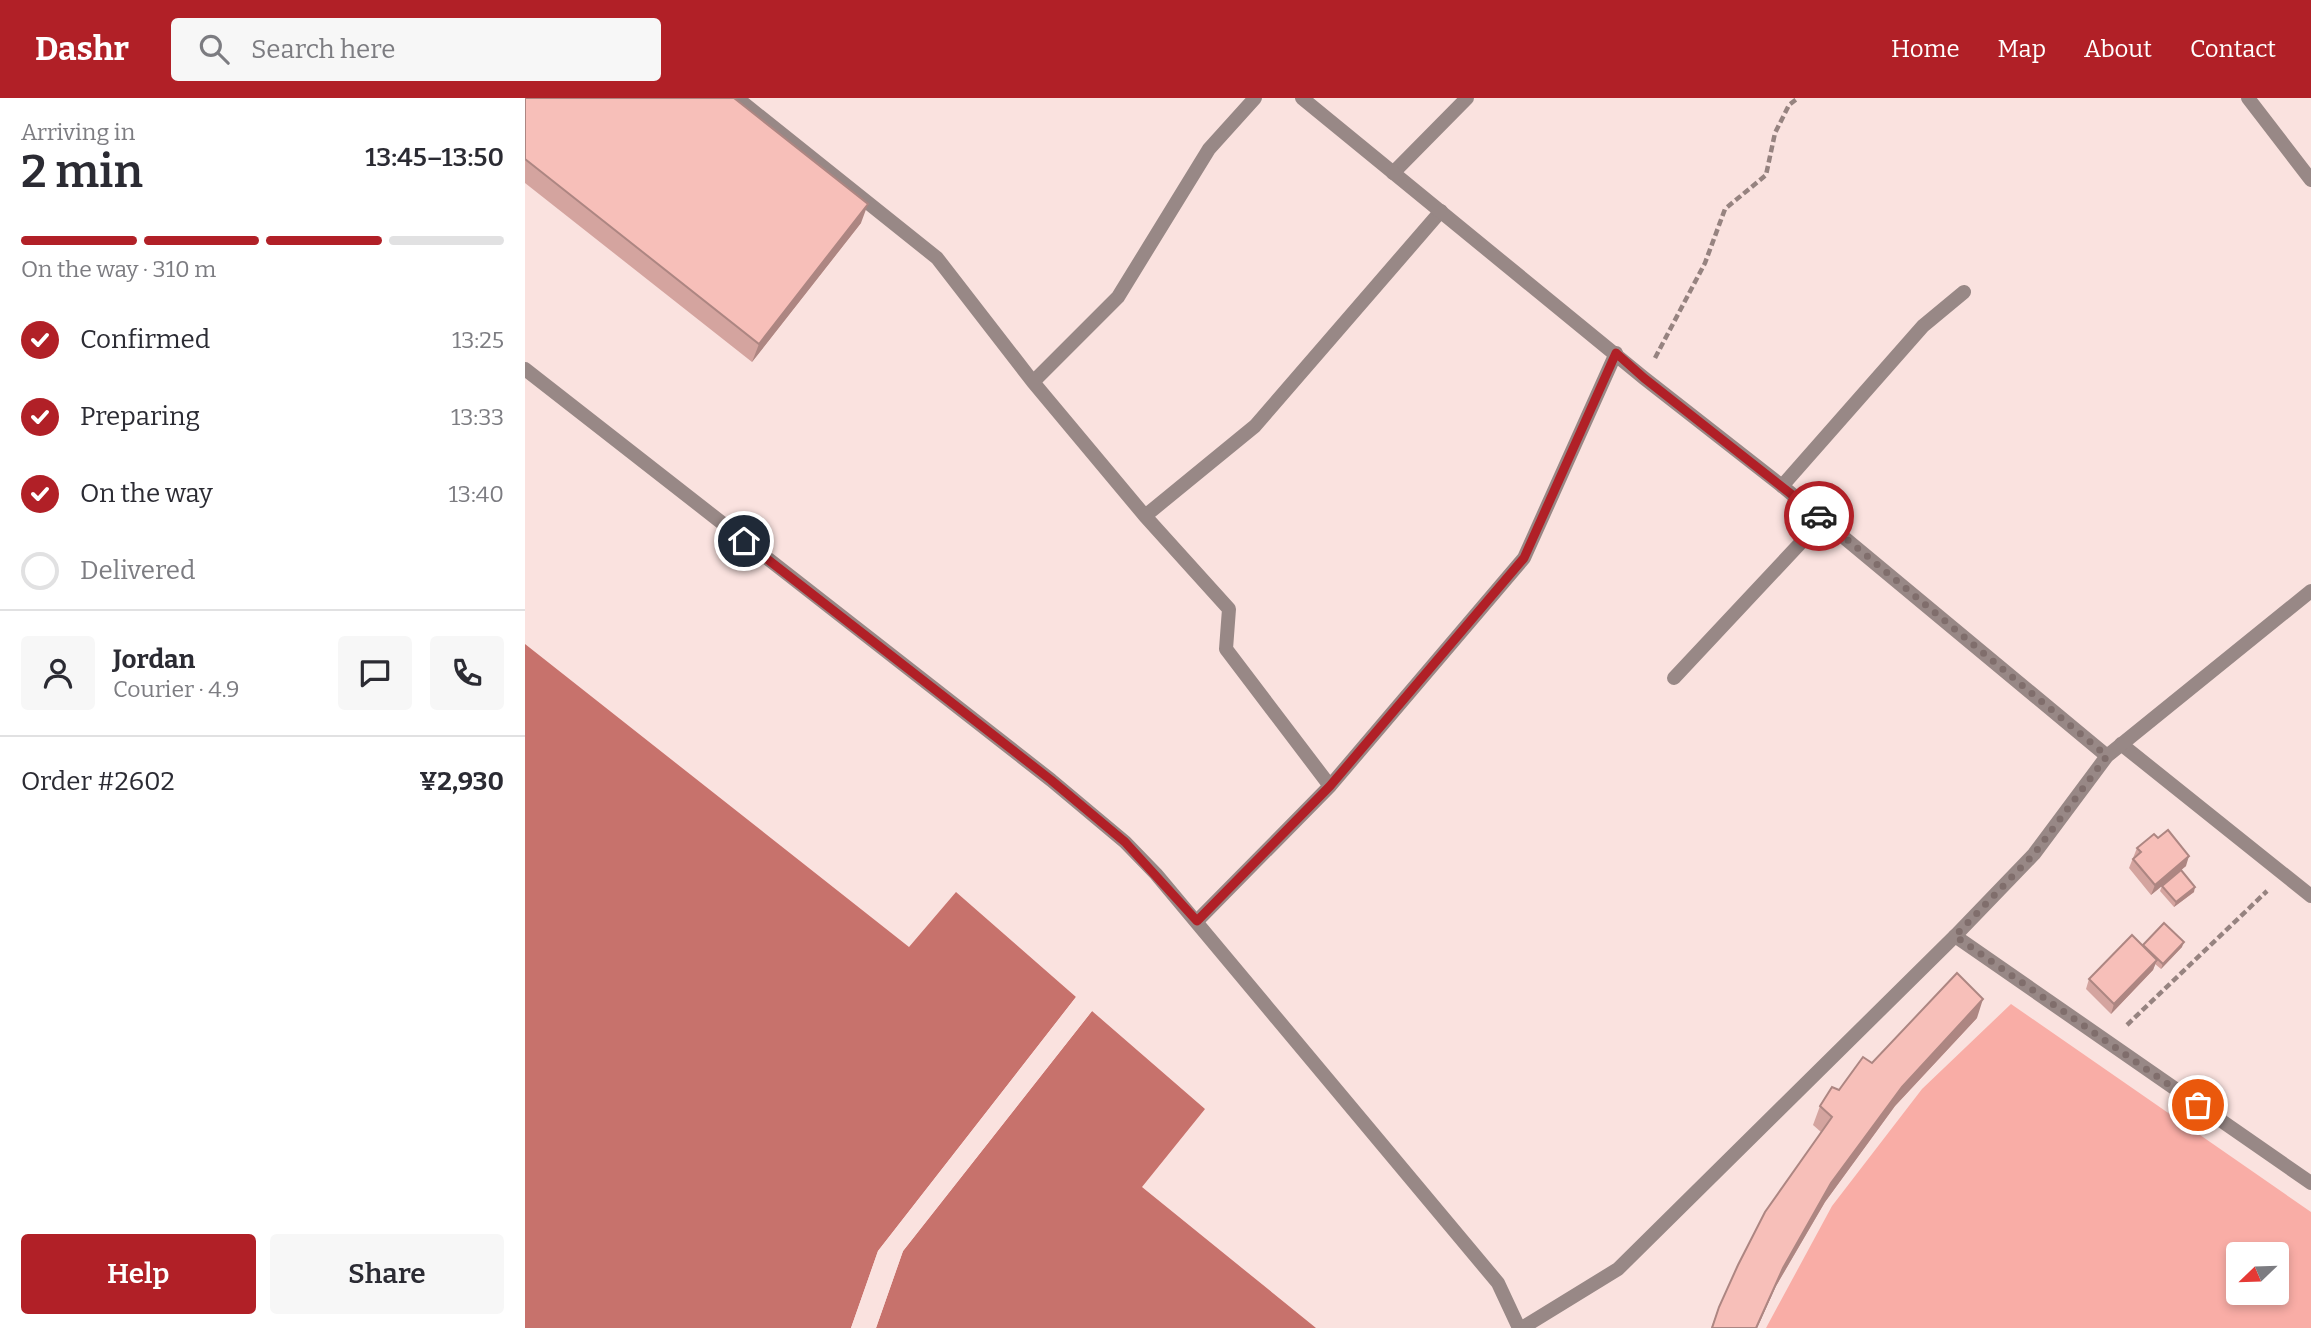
<!DOCTYPE html>
<meta charset="utf-8">
<style>
body{margin:0;font-family:Bitter,serif;background:#f7f7f7;color:#2b2b33;height:100vh;display:flex;flex-direction:column;font-size:26px;white-space:nowrap}
*{box-sizing:border-box;margin:0}
p{font-size:23px;color:#7c7c81}
.icon{flex:none;width:38px;height:38px;fill:none;stroke:currentColor;stroke-width:2;stroke-linecap:round;stroke-linejoin:round}
.map{position:relative;flex:1;overflow:hidden}
.panel{display:flex;flex-direction:column;background:#fff;width:525px}
.panel>*{flex:none}
.needle{width:46px;rotate:247deg}
.tools{position:absolute;left:1701px;top:1144px;display:grid;gap:14px}
.tools a{display:grid;place-items:center;width:63px;height:63px;border-radius:7px;background:#fff;box-shadow:0 4px 10px #0003;font-size:35px}
.pin{position:absolute;display:grid;place-items:center;width:60px;height:60px;color:#fff;margin:-30px;border:4px solid #fff;border-radius:50%;box-shadow:0 2px 7px #0007}
.courier{position:absolute;display:grid;place-items:center;width:70px;height:70px;margin:-35px;border:5px solid #b12027;border-radius:50%;background:#fff;color:#222;box-shadow:0 2px 9px #0007}
.head em{font-style:normal;font-weight:600}
.head div{display:flex;flex-direction:column-reverse}
.head{display:flex;align-items:center;justify-content:space-between;height:119px;padding:0 21px}
h1{font-size:46px;font-weight:600;line-height:52px}
.bar{display:grid;grid-template-columns:repeat(4,1fr);gap:10px 7px;align-content:center;height:84px;padding:0 21px}
.bar i{height:9px;border-radius:5px;background:#e1e1e2}
.bar .active{background:#b12027}
.bar p{grid-column:span 4}
.line{display:flex;align-items:center;gap:18px;padding:0 21px;border-top:2px solid #e1e1e2}
.line div{flex:1}
.round{display:grid;place-items:center;flex:none;width:74px;height:74px;border-radius:7px;background:#f7f7f7}
ol{padding:0 21px;list-style:none}
li{display:flex;align-items:center;gap:21px;height:77px}
li p{margin-inline-start:auto}
li .icon{padding:7px;border-radius:50%;background:#b12027;color:#fff;stroke-width:4}
li:last-child{color:#7c7c81}
li i{width:38px;height:38px;border:4px solid #e1e1e2;border-radius:50%}
.cta{display:flex;gap:14px;margin-top:auto;padding:14px 21px}
.cta a{flex:1;height:80px;border-radius:7px;background:#b12027;color:#fff;font-size:28px;font-weight:600;line-height:80px;text-align:center}
.cta a+a{background:#f7f7f7;color:#2b2b33}
header{display:flex;align-items:center;gap:42px;box-sizing:border-box;height:98px;padding:0 35px;background:#b12027;color:#fff}
header strong{font-size:33px}
nav{display:flex;gap:38px;margin-inline-start:auto;font-size:24px}
.search{width:490px;height:63px;background:#f7f7f7;display:flex;align-items:center;gap:18px;box-sizing:border-box;padding:0 24px;border-radius:7px;color:#7c7c81;font-size:26px}
main{display:flex;flex:1;min-height:0}
.map>svg:first-child{display:block}
</style>
<header>
<strong>Dashr</strong>
<div class="search"><svg class="icon" aria-label="search" viewBox="0 0 24 24"><circle cx="10" cy="10" r="6"/><path d="M15 15l6 6"/></svg>Search here</div>
<nav><a>Home</a><a>Map</a><a>About</a><a>Contact</a></nav>
</header>
<main>
<section class="panel">
<div class="head"><div><h1>2 min</h1><p>Arriving in</p></div><em>13:45–13:50</em></div>
<div class="bar"><i class="active"></i><i class="active"></i><i class="active"></i><i></i><p>On the way · 310 m</p></div>
<ol>
<li><svg class="icon" aria-label="check" viewBox="0 0 24 24"><path d="M5 12l5 5 9-10"/></svg>Confirmed<p>13:25</p></li>
<li><svg class="icon" aria-label="check" viewBox="0 0 24 24"><path d="M5 12l5 5 9-10"/></svg>Preparing<p>13:33</p></li>
<li><svg class="icon" aria-label="check" viewBox="0 0 24 24"><path d="M5 12l5 5 9-10"/></svg>On the way<p>13:40</p></li>
<li><i></i>Delivered</li>
</ol>
<div class="line" style="height:126px"><a class="round"><svg class="icon" aria-label="person" viewBox="0 0 24 24"><circle cx="12" cy="8" r="4"/><path d="M4 21q1-7 8-7t8 7"/></svg></a><div><b>Jordan</b><p>Courier · 4.9</p></div><a class="round"><svg class="icon" aria-label="chat" viewBox="0 0 24 24"><path d="M4 5h16v11H9l-5 4z"/></svg></a><a class="round"><svg class="icon" aria-label="phone" viewBox="0 0 24 24"><path d="M5 4h4l2 5-3 2q2 4 5 5l2-3 5 2v4C11 20 4 13 5 4z"/></svg></a></div>
<div class="line" style="height:91px"><div>Order #2602</div><b>¥2,930</b></div>
<div class="cta"><a>Help</a><a>Share</a></div>
</section>
<div class="map">
<svg width="1786" height="1230" viewBox="0 0 1786 1230">
<rect width="100%" height="100%" fill="#fae2df"/>
<!-- green -->
<path fill="#f9ada6" fill-rule="evenodd" d="M1486,906L1786,1114V1230H1241L1307,1108L1397,991ZM1713,1157H1752V1195H1713Z"/>
<!-- water -->
<path fill="#c7726c" d="M0,546L384,849L431,794L551,899L353,1153L326,1230H0Z
M567,913L680,1011L617,1089L791,1230H351L378,1153Z"/>
<!-- pier -->
<path fill="#fae2df" d="M551,899L554,901L356,1155L329,1230H326L353,1153Z
M564,911L567,913L378,1153L351,1230H347L375,1152Z"/>
<g fill="none" stroke-linecap="round" stroke-linejoin="round">
<!-- path -->
<path stroke="#968380" stroke-width="4.5" stroke-dasharray="7 3.5" stroke-linecap="butt" d="M1130,260L1180,165L1200,111L1241,77L1250,35L1264,7L1273,0
M1602,927L1742,793"/>
<!-- minor -->
<path stroke="#988886" stroke-width="14" d="M212,0L412,160L508,284L620,418L704,511L701,551L805,688
M1723,0L1786,82
M868,75L942,0
M508,284L593,199L684,51L730,0
M1257,388L1398,228L1439,194
M620,418L730,328L916,113
M1149,580L1298,421
M1596,646L1786,798
M672,823L805,688L999,460L1091,255
M1430,838L1786,1085"/>
<!-- tertiary -->
<path stroke="#988886" stroke-width="14" d="M777,0L1119,280L1257,388L1582,658
M0,271L526,682L600,744L631,776L973,1185L994,1230
M997,1230L1093,1171L1430,838L1509,756L1582,658L1786,493"/>
</g>
<!-- wall -->
<path fill="#d4a49f" d="M0,0L336,125L227,264L0,85Z
M1612,750L1661,768L1656,772L1669,794L1649,809L1635,793L1637,788L1626,797L1604,770Z
M1618,847L1657,849L1636,871L1630,866L1628,872L1586,916L1561,891L1564,881Z
M1452,920L1370,1008L1300,1104L1251,1188L1232,1230H1186L1194,1209L1296,1034L1288,1027L1295,1008L1347,965Z"/>
<!-- shaded-wall -->
<path fill="#ad8682" d="M343,106L336,125L227,264L234,246Z
M1664,758L1661,768L1626,797L1630,787Z
M1670,789L1669,794L1649,809L1651,804Z
M1659,844L1657,849L1636,871L1638,866Z
M1632,862L1628,872L1586,916L1589,906Z
M1458,901L1452,920L1370,1008L1300,1104L1251,1188L1232,1230H1231L1258,1170L1306,1085L1377,989Z"/>
<!-- building -->
<path fill="#f7bfb9" stroke="#ad8682" stroke-width="2" d="M0,0H209L343,106L234,246L0,61Z
M1643,732L1664,758L1630,787L1608,761L1616,754L1612,750L1629,736L1633,740Z
M1656,772L1670,789L1651,804L1637,788Z
M1639,825L1659,844L1638,866L1618,847Z
M1607,837L1632,862L1589,906L1564,881Z
M1432,875L1458,901L1377,989L1306,1085L1258,1170L1231,1230H1187L1194,1209L1213,1167L1240,1114L1307,1019L1295,1008L1307,989L1314,992L1338,959L1347,965Z"/>
<g fill="none" stroke-linecap="round" stroke-linejoin="round">
<!-- done -->
<path stroke="#806e6c" stroke-width="7" stroke-dasharray="0 12.6" d="M1294,418L1582,658L1509,756L1430,838L1673,1007"/>
<!-- route -->
<path stroke="#b12027" stroke-width="9" d="M219,443L526,682L600,744L672,823L805,688L999,460L1091,255L1119,280L1294,418"/>
</g>
</svg>
<div class="tools">
<a><svg class="needle" viewBox="-14 -14 28 28"><path d="M0-13l5 13h-10z" fill="#e53935"/><path d="M0 13l5-13h-10z" fill="#7c7c81"/></svg></a>
</div>
<div class="pin" style="left:1673px;top:1007px;background:#ea580c"><svg class="icon" aria-label="bag" viewBox="0 0 24 24"><path d="M5 8h14l-1 12H6zM9 8a3 3 0 0 1 6 0"/></svg></div>
<div class="pin" style="left:219px;top:443px;background:#1f2937"><svg class="icon" aria-label="home" viewBox="0 0 24 24"><path d="M3 11l9-7 9 7M6 9v11h12V9"/></svg></div>
<div class="courier" style="left:1294px;top:418px"><svg class="icon" aria-label="car" viewBox="0 0 24 24"><path d="M5 17H2v-5l4-1 3-4h7l3 4 3 1v5h-3M9 17h6M6 11h13"/><circle cx="7" cy="17" r="2"/><circle cx="17" cy="17" r="2"/></svg></div>
</div>
</main>
